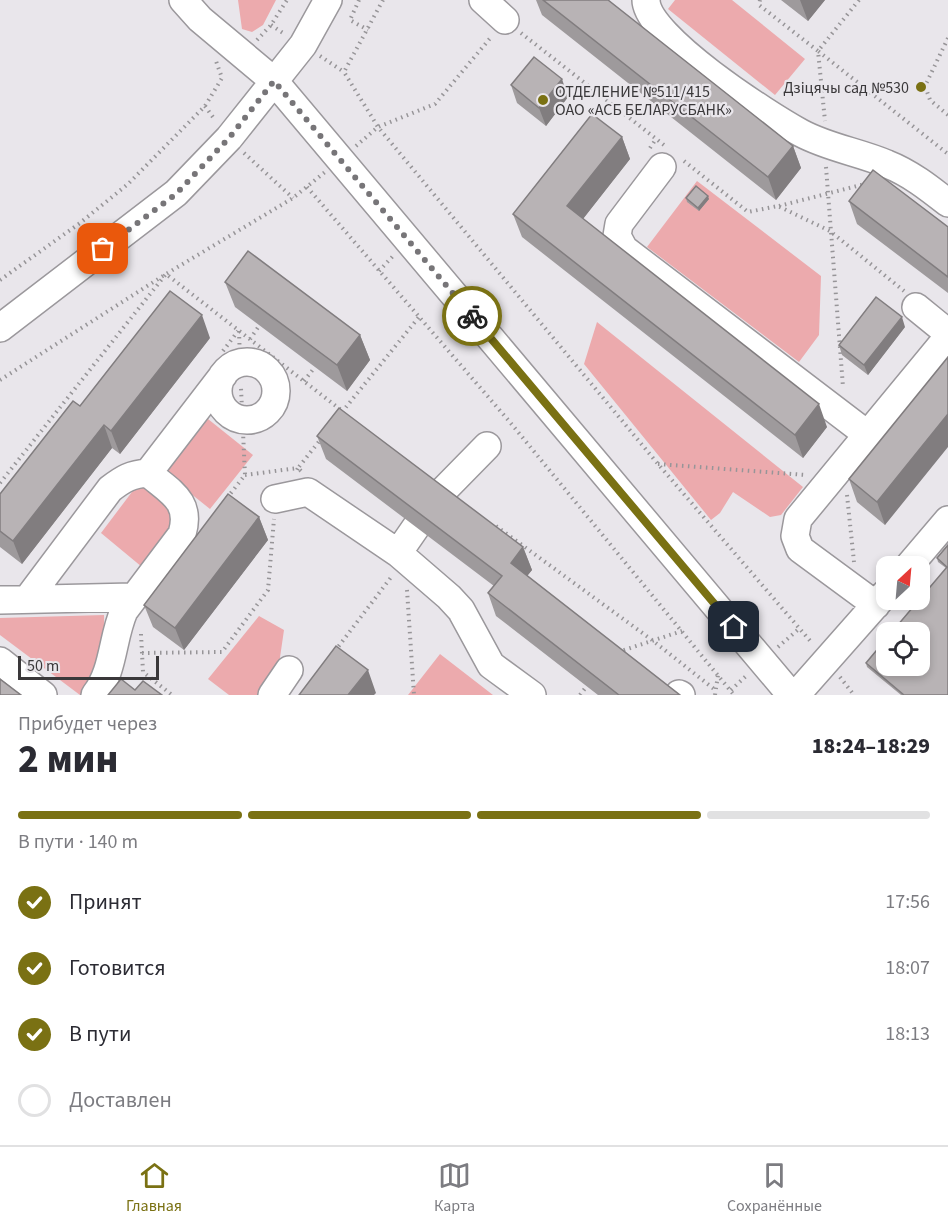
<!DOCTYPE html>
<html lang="ru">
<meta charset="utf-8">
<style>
body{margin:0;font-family:"Source Sans 3",sans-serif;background:#f7f7f7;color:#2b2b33;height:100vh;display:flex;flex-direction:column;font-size:22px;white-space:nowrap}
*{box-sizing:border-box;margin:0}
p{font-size:20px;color:#7c7c81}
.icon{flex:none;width:33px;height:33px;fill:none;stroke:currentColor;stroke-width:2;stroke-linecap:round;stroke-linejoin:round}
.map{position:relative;height:695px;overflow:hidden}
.sheet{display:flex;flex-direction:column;background:#fff;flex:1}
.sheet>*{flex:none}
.needle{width:39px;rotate:26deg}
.fabs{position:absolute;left:876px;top:556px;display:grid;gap:12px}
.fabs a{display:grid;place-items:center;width:54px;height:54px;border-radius:12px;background:#fff;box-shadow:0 3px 9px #0003;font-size:30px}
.scale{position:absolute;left:18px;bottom:15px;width:141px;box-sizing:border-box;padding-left:6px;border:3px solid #3a383a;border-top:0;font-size:16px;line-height:21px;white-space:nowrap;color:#3a383a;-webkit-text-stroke:4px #e9e6eb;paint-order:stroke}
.pin{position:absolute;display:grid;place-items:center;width:51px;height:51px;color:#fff;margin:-26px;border-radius:12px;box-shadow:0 3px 9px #0006}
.courier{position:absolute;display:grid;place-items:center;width:60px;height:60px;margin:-30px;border:4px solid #7a7113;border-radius:50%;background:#fff;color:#222;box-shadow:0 2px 8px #0007}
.summary em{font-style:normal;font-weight:800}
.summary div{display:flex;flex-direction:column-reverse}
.summary{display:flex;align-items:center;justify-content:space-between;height:102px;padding:0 18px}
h1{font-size:39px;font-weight:800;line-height:45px}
.bar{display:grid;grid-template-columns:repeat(4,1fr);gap:9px 6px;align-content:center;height:72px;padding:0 18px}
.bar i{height:8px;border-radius:4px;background:#e1e1e2}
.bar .active{background:#7a7113}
.bar p{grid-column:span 4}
ol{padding:0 18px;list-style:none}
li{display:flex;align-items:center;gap:18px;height:66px}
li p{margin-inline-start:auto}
li .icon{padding:6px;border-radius:50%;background:#7a7113;color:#fff;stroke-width:4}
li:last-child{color:#7c7c81}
li i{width:33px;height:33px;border:3px solid #e1e1e2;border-radius:50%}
.tab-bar{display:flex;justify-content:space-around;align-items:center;height:84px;border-top:2px solid #e1e1e2;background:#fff;font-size:16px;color:#7c7c81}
.tab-bar a{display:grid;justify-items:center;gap:3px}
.tab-bar .active{color:#7a7113}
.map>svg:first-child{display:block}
</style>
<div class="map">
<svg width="948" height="695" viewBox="0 0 948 695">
<rect width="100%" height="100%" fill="#e9e6eb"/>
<!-- green -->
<path fill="#ecaaad" d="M238,0H276L263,25L252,32L242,29Z
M675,0H732L805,59L775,95L668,9Z
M697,181L821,276L819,335L799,362L647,247Z
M597,322L803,487L781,515L770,517L733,492L720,513L711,520L584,364Z
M208,419L253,455L210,509L165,473Z
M141,480L183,514L142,567L101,533Z
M104,615L105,667L84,695H80L0,635V618Z
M259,616L284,630L277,678L265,695H229L208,679Z
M440,654L493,695H408Z"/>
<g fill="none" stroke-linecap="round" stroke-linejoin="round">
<!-- minor casing -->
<g stroke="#9b989c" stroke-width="30">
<path id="minor" d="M183,0L200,19L274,81L791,695
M483,0L505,20
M646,0C646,37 768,115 801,133C829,148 859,152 887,164C910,173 929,188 948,203
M662,167L619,224L617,236L624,249L868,435
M916,307L948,333
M0,328L176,193L229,138L303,45L328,0
M218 391a29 29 0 1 1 58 0a29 29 0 1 1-58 0Z
M148,473L224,374
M436,498L487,446
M275,499L308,492L398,553L449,597L461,610L491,665L532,695
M398,553L416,527
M908,567L948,520
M29,597L110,489C123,479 131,474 148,473C170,492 192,501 182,534L124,611C112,638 114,671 95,695
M0,600L133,597
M876,605L800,549L795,536L798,519L948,337
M0,661L43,695
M679,694L681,695
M272,695L289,670
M796,695L886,593"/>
</g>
<!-- path -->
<path stroke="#979598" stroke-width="4" stroke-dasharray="1.5 4.5" stroke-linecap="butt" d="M359,0L350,20L368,30
M383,0L344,72L378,127L658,464L812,643
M760,0L759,5L818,51L825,121
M859,0L818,51L948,154
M271,25L286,35
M521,33L664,145
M948,38L925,86L930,100L948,115
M257,40L271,25L287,0
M320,56L344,72
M205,106L215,120
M356,146L378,127L435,104L492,36
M650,148L656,139
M244,153L293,198
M684,161L748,212L778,206L830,231L904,291
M826,167L843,387
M307,187L509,421L734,695
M779,206L865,184
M379,271L393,256
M0,280L80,223L128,184L205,106L222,78L216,61
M239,331L240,360
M250,339L259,326
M223,351L238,331
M0,380L166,274L293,198L325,172
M304,381L315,367
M342,412L419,317
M658,464L806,475
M301,471L298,468L321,439
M245,475L298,468L297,470
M0,483L166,274L341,410
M847,495L854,562
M227,498L245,475L241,388
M496,526L652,640L714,689
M407,590L414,695
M141,634L143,672L172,695
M778,647L800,628
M335,651L392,576
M618,652L682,631
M142,653L222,652L268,590L274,519
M840,677L854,695
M731,690L746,676
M580,695L586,687
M715,695L718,675"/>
<!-- minor -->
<use href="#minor" stroke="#fff" stroke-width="27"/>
</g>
<!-- wall -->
<path fill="#9e9a9c" d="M536,0H608L793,146L801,168L776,200L542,15Z
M781,0H825L808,21Z
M511,85L568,97L546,126L517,103Z
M622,137L630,159L583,219L827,427L803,458L522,237L513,214Z
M686,198L709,199L699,211L687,202Z
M849,201L948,227V293L857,224Z
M225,282L360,335L370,360L347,391L235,307Z
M905,327L868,375L842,355L839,345Z
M210,338L120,454L112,448L22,564L0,547V494Z
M948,357L885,525L857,502L849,479Z
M317,436L523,547L532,570L527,576L680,695H598L496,616L488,593L494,586L326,459Z
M259,517L268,540L184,650L153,627L144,605Z
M948,545V695H901L867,667L866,663L946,568L938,562L937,558Z"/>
<!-- shaded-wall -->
<path fill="#817d7f" d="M800,0H825L808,21Z
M562,79L568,97L546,126L539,108Z
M622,137L630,159L575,229L567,206Z
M793,146L801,168L776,200L768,177Z
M708,196L709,199L699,211L698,208Z
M202,315L210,338L120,454L111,431Z
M902,317L905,327L868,375L864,365Z
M360,335L370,360L347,391L337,365Z
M819,404L827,427L803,458L795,435Z
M948,414V447L885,525L877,502Z
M104,425L112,448L22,564L13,541Z
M259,517L268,540L184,650L175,628Z
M523,547L532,570L519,586L511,563Z
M368,670L376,693L374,695H348Z"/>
<!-- building -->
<path fill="#b8b3b5" stroke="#817d7f" stroke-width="1.5" d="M543,0H608L793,146L768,177Z
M534,57L562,79L539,108L511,85Z
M592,114L622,137L567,206L819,404L795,435L513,214Z
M873,170L948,227V277L849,201Z
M696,186L708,196L698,208L686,198Z
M248,251L360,335L337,365L225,282Z
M170,291L202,315L111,431L104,425L13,541L0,531V494L73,401L80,406Z
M876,297L902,317L864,365L839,345Z
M948,357V414L877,502L849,479Z
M339,408L523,547L511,563L680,695H619L488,593L502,576L317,436Z
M228,494L259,517L175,628L144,605Z
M948,545V695H904L866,663L886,639V666H920V633H891L947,567L937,558Z
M336,646L368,670L348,695H299Z
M0,679L21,695H0Z
M121,679L135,690L143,681L162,695H108Z"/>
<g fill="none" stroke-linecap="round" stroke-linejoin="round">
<!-- done -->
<path stroke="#777578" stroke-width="6" stroke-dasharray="0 10.8" d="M103,249L176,194L229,138L274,81L472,316"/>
<!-- route -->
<path stroke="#7a7113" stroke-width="8" d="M472,316L734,627"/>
</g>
<!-- markers -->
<g fill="#7a7113" stroke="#e9e6eb" stroke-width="2">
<circle cx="921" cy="87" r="6"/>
<circle cx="543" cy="100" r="6"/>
</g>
<g text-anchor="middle" stroke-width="4.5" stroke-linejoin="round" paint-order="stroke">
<!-- poi labels -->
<g font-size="16" fill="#3a383a" stroke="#e9e6eb" text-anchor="end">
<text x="909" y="93">Дзіцячы сад №530</text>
<text x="555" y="97" text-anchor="start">ОТДЕЛЕНИЕ №511/415<tspan x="555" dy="18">ОАО «АСБ БЕЛАРУСБАНК»</tspan></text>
</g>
</g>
</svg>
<div class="fabs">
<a><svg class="needle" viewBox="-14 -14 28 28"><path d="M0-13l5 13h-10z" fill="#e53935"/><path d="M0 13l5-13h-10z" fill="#7c7c81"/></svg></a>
<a><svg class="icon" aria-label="locate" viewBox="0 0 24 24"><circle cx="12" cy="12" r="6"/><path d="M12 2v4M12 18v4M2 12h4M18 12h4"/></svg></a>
</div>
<div class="scale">50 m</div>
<div class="pin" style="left:103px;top:249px;background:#ea580c"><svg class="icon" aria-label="bag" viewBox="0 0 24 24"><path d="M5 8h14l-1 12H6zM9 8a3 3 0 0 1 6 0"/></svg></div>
<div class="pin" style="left:734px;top:627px;background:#1f2937"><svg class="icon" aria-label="home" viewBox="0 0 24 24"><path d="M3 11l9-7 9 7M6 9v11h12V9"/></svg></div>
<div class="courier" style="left:472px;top:316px"><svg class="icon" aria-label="bike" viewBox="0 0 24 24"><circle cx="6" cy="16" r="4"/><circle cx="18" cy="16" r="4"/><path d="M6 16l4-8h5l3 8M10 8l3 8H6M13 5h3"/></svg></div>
</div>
<section class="sheet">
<div class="summary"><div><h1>2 мин</h1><p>Прибудет через</p></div><em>18:24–18:29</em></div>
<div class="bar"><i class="active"></i><i class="active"></i><i class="active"></i><i></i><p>В пути · 140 m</p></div>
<ol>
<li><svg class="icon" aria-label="check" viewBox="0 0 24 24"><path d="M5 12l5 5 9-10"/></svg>Принят<p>17:56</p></li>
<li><svg class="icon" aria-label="check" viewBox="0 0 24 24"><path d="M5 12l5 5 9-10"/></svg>Готовится<p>18:07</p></li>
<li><svg class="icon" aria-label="check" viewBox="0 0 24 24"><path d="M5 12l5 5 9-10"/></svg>В пути<p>18:13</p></li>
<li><i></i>Доставлен</li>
</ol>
</section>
<nav class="tab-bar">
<a class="active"><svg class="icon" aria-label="home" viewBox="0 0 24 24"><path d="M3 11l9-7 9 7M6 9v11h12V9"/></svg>Главная</a>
<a><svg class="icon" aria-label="map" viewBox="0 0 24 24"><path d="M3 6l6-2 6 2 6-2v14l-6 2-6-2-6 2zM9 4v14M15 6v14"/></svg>Карта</a>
<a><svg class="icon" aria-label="saved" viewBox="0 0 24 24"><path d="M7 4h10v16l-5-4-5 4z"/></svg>Сохранённые</a>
</nav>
